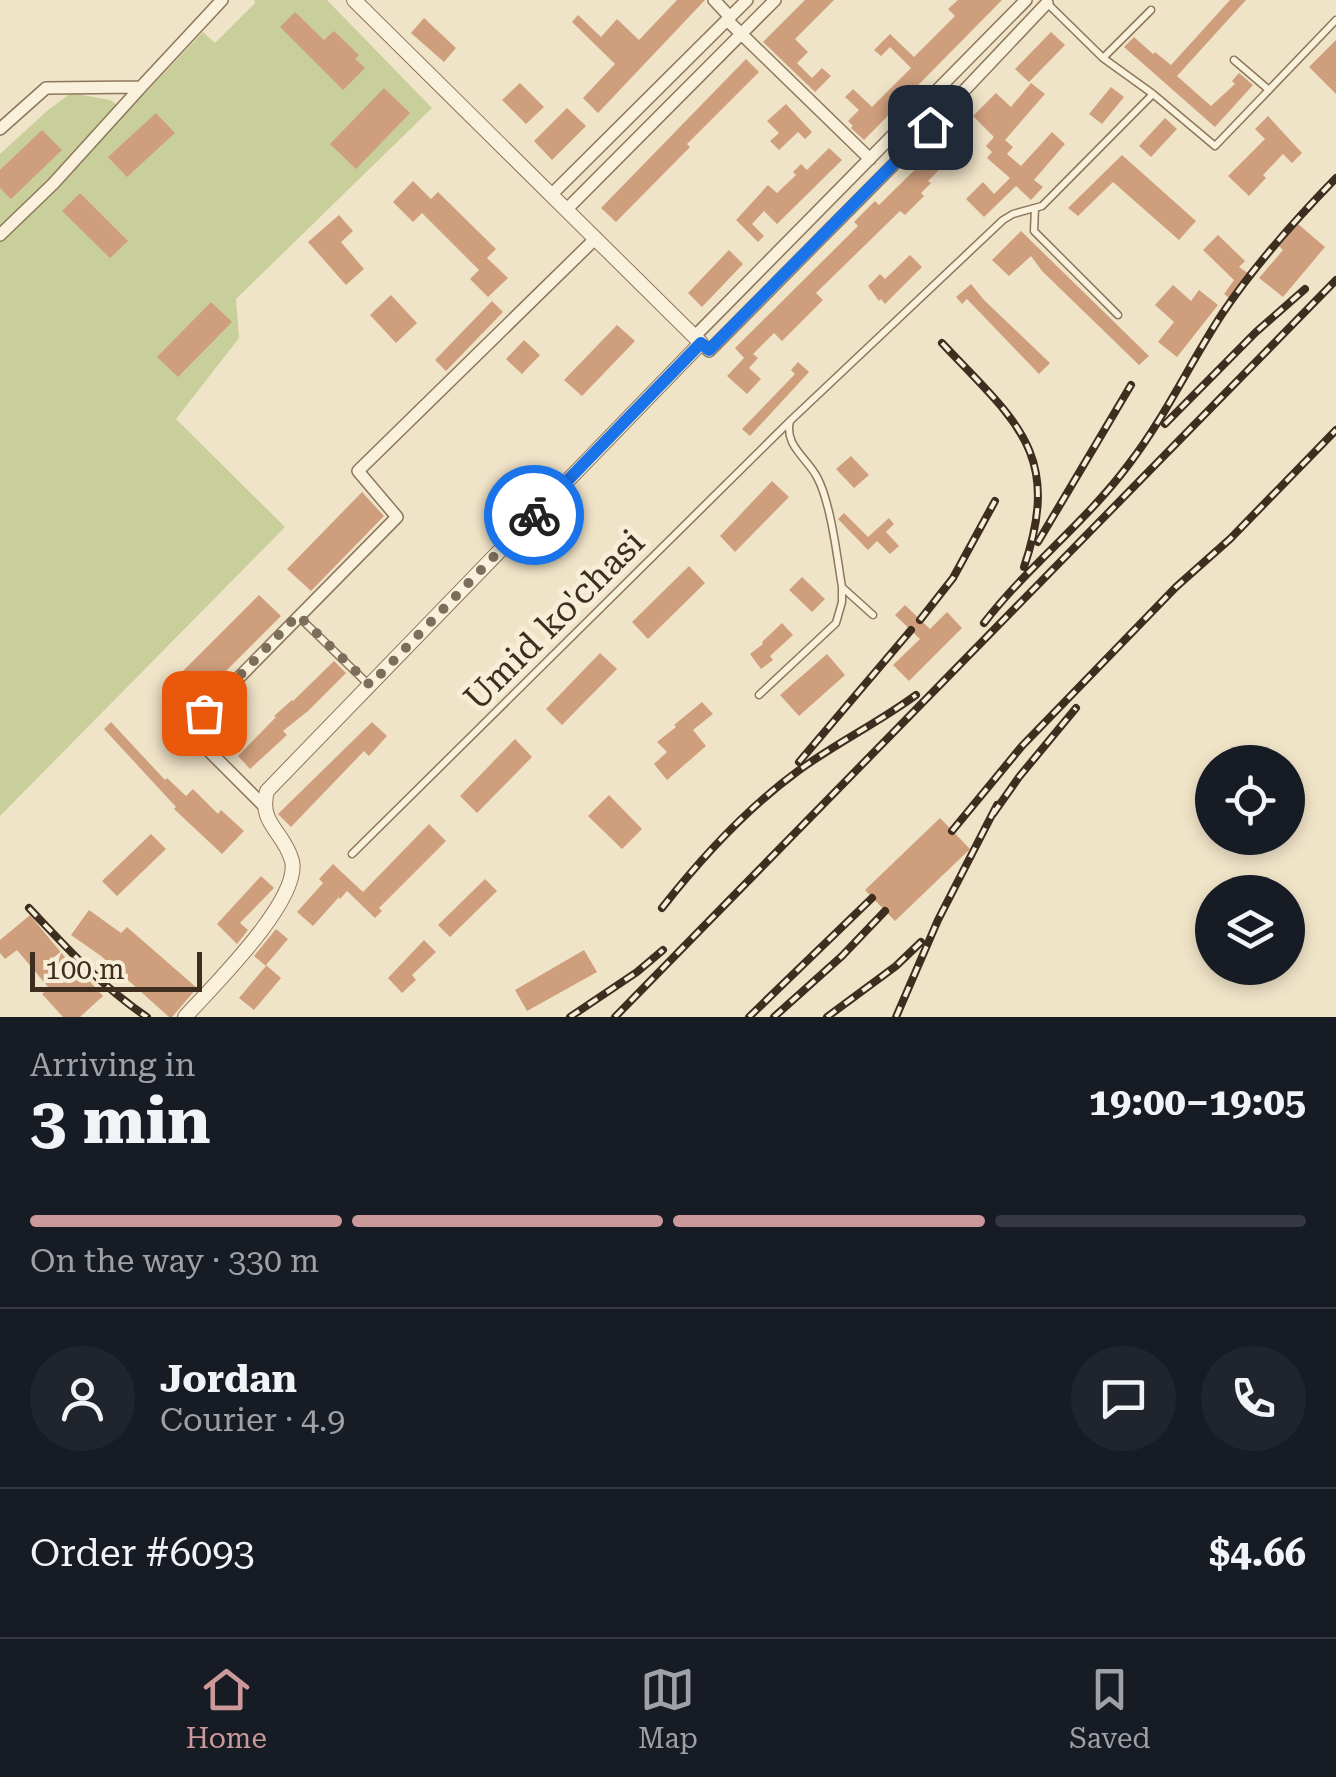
<!DOCTYPE html>
<meta charset="utf-8">
<style>
body{margin:0;font-family:"Roboto Serif",serif;background:#20242c;color:#f1f3f6;height:100vh;display:flex;flex-direction:column;font-size:38px;white-space:nowrap}
*{box-sizing:border-box;margin:0}
p{font-size:32px;color:#9ea1a6}
.icon{flex:none;width:55px;height:55px;fill:none;stroke:currentColor;stroke-width:2;stroke-linecap:round;stroke-linejoin:round}
.map{position:relative;height:1017px;overflow:hidden}
.panel{display:flex;flex-direction:column;background:#171b24;flex:1}
.panel>*{flex:none}
.fabs{position:absolute;left:1195px;top:745px;display:grid;gap:20px}
.fabs a{display:grid;place-items:center;width:110px;height:110px;border-radius:50%;background:#171b24;box-shadow:0 5px 15px #0003;font-size:50px}
.scale{position:absolute;left:30px;bottom:25px;width:172px;box-sizing:border-box;padding-left:10px;border:5px solid #3d2e20;border-top:0;font-size:28px;line-height:35px;white-space:nowrap;color:#3d2e20;-webkit-text-stroke:8px #f7eed8;paint-order:stroke}
.pin{position:absolute;display:grid;place-items:center;width:85px;height:85px;color:#fff;margin:-42px;border-radius:20px;box-shadow:0 5px 15px #0006}
.courier{position:absolute;display:grid;place-items:center;width:100px;height:100px;margin:-50px;border:8px solid #1a73e8;border-radius:50%;background:#fff;color:#222;box-shadow:0 2px 12px #0007}
.headline em{font-style:normal;font-weight:700}
.headline div{display:flex;flex-direction:column-reverse}
.headline{display:flex;align-items:center;justify-content:space-between;height:170px;padding:0 30px}
h1{font-size:65px;font-weight:700;line-height:75px}
.bar{display:grid;grid-template-columns:repeat(4,1fr);gap:15px 10px;align-content:center;height:120px;padding:0 30px}
.bar i{height:12px;border-radius:8px;background:#363941}
.bar .on{background:#cc999b}
.bar p{grid-column:span 4}
.line{display:flex;align-items:center;gap:25px;padding:0 30px;border-top:2px solid #363941}
.line div{flex:1}
.round{display:grid;place-items:center;flex:none;width:105px;height:105px;border-radius:52px;background:#20242c}
.menu{display:flex;justify-content:space-around;align-items:center;height:140px;border-top:2px solid #363941;background:#171b24;font-size:28px;color:#9ea1a6}
.menu a{display:grid;justify-items:center;gap:5px}
.menu .on{color:#cc999b}
.map>svg:first-child{display:block}
</style>
<div class="map">
<svg width="1336" height="1017" viewBox="0 0 1336 1017">
<rect width="100%" height="100%" fill="#f0e4c8"/>
<!-- green -->
<path fill="#c9cf9b" d="M254,0H327L432,108L236,299L239,338L176,419L285,527L0,816V154L48,110L71,93L110,100L128,111L203,32L215,43L255,3Z"/>
<!-- building -->
<path fill="#cf9f7d" d="M677,0H705L598,113L583,98L615,64L572,22L578,15L601,37L617,19L639,40Z
M805,0H834L795,39L808,52L797,63L812,78L822,68L831,76L815,92L763,42Z
M958,0H1002L864,140L851,128L853,126L848,121L859,110L845,97L853,89L872,107L911,68L890,47L881,56L874,50L890,34L914,57L955,16L948,9Z
M1230,0H1246L1177,76L1211,106L1235,84L1232,81L1239,73L1253,85L1215,127L1124,47L1134,37L1153,54L1155,52L1171,65Z
M295,12L324,40L334,31L359,55L355,59L365,68L343,90L280,27Z
M424,18L456,48L444,62L411,33Z
M1051,32L1065,45L1029,82L1015,69Z
M1336,40V94L1309,67Z
M746,59L759,72L687,144L690,147L616,222L601,208Z
M520,83L544,107L526,124L502,100Z
M1031,83L1045,94L1005,140L1013,147L1007,154L1021,166L1052,132L1065,144L1034,180L1043,187L1031,200L1016,186L984,217L966,199L983,182L994,194L1010,178L987,158L992,152L986,146L994,137L973,116L996,93L1011,107Z
M1111,87L1124,97L1102,124L1089,114Z
M384,88L410,113L356,169L330,144Z
M786,104L812,132L805,139L798,132L779,150L770,141L779,133L767,121Z
M567,108L586,126L552,160L534,141Z
M156,113L175,133L127,177L108,157Z
M1268,116L1302,153L1292,163L1283,154L1263,175L1266,178L1249,196L1228,176L1265,139L1255,129Z
M1165,118L1177,129L1151,157L1139,146Z
M42,130L62,150L11,199L0,188V170Z
M946,139L961,154L949,166L946,163L928,181L931,183L921,193L924,196L905,215L900,211L816,293L823,300L782,341L774,333L753,354L758,358L749,368L761,379L747,394L727,376L744,358L735,348L858,226L854,222L875,201L879,205Z
M829,148L842,160L777,224L764,211L752,224L764,236L758,242L736,220L768,185L777,193L796,175L793,172L801,164L807,170Z
M1122,155L1196,221L1179,240L1113,182L1078,216L1068,208Z
M413,181L431,199L438,192L496,249L487,258L508,278L488,297L470,279L479,270L422,213L413,222L393,202Z
M80,193L128,241L110,258L62,211Z
M339,215L353,231L341,242L364,269L346,285L308,242Z
M1298,224L1325,247L1283,297L1259,278L1283,250L1279,246Z
M1021,231L1149,356L1139,365L1042,271L1031,256L1009,276L992,260Z
M1218,235L1245,261L1239,267L1249,274L1232,300L1224,294L1234,280L1203,250Z
M729,250L743,264L702,307L688,293Z
M910,255L922,267L885,304L881,299L879,301L868,286L880,274L885,279Z
M971,284L984,300L1050,363L1039,374L967,299L962,304L956,297Z
M1173,285L1191,301L1199,290L1218,305L1177,357L1158,342L1174,322L1155,305Z
M391,295L417,323L396,343L370,315Z
M492,301L503,312L446,371L435,360Z
M211,302L232,322L178,377L157,357Z
M617,325L635,341L582,396L564,380Z
M524,340L540,355L522,374L506,359Z
M798,362L809,372L750,436L742,429L795,374L791,370Z
M851,456L869,475L854,488L836,469Z
M772,481L789,497L735,552L720,536Z
M362,492L384,516L311,591L287,569Z
M844,513L868,537L889,518L894,524L886,532L899,546L890,554L877,541L868,550L838,519Z
M689,566L705,583L648,639L632,622Z
M802,577L825,599L812,612L789,590Z
M259,595L281,616L204,693L182,672Z
M905,605L930,629L947,612L962,628L909,681L893,665L920,639L895,615Z
M782,623L793,635L770,656L773,660L761,669L750,654L763,644L762,642Z
M600,653L617,669L562,725L546,709Z
M827,654L845,675L799,716L780,695Z
M334,661L346,673L308,711L283,731L287,735L250,769L238,756L276,717L274,716L292,700L293,701Z
M702,702L713,714L693,730L706,746L667,780L654,764L667,752L657,742L676,727L674,725Z
M111,722L165,780L167,778L186,796L193,789L218,814L221,810L244,831L222,854L174,809L176,807L104,729Z
M372,722L387,736L369,756L364,751L291,827L278,814Z
M515,739L532,757L477,813L460,796Z
M609,795L642,829L622,849L588,816Z
M940,818L970,849L895,921L865,890Z
M429,824L446,841L379,908L382,911L375,918L347,891L340,899L339,897L313,926L297,912L323,883L319,879L333,864L363,892Z
M151,834L166,849L117,896L102,881Z
M261,876L274,888L240,923L248,930L237,944L217,924Z
M485,879L497,891L450,937L438,925Z
M89,910L121,933L127,927L197,988L172,1017H169L101,956L71,935Z
M30,915L73,967L75,965L103,996L80,1017H63L42,994L49,988L17,950L5,959L0,953V940Z
M276,929L288,939L266,965L281,978L254,1010L239,998L266,966L254,956Z
M424,940L436,952L412,975L416,980L402,993L388,978Z
M584,950L597,972L527,1011L515,990Z"/>
<g fill="none" stroke-linecap="round" stroke-linejoin="round">
<!-- service casing -->
<g stroke="#8d765c" stroke-width="9">
<path id="service" d="M1045,1L1103,58L1153,94L1215,146L1336,20
M1103,58L1151,10
M1234,60L1269,90
M1035,208L1034,231L1118,315
M843,588L873,615
M298,616L368,684
M759,695L836,623L842,602V587C837,557 831,503 817,477C806,457 784,445 790,421L1003,220L1013,214L1042,206L1153,94
M352,854L789,422"/>
</g>
<!-- minor casing -->
<g stroke="#8d765c" stroke-width="14">
<path id="minor" d="M714,0L730,17
M727,20L870,159
M0,129L46,88L141,87L222,0
M552,194L747,0
M567,209L775,0
M0,235L53,184L141,87
M695,336L1026,0
M701,343L709,351L906,152L1047,3
M263,805L195,737L204,713L397,517L358,471L596,238"/>
</g>
<!-- tertiary casing -->
<g stroke="#8d765c" stroke-width="16">
<path id="tertiary" d="M185,1017C212,987 301,900 292,861C284,831 258,824 267,791L701,343L354,0"/>
</g>
<!-- service -->
<use href="#service" stroke="#faf1dc" stroke-width="6"/>
<!-- minor -->
<use href="#minor" stroke="#faf1dc" stroke-width="11"/>
<!-- tertiary -->
<use href="#tertiary" stroke="#faf1dc" stroke-width="14"/>
<!-- rail casing -->
<g stroke="#3d2e20" stroke-width="8">
<path id="rail" d="M942,343C1015,421 1063,452 1024,567
M1165,424L1256,332L1305,289
M1038,542L1131,385
M920,620L953,578L995,501
M984,623C1028,566 1086,522 1129,464C1165,417 1190,363 1222,314C1255,265 1295,220 1336,178
M799,762L911,630
M993,814L1019,777L1076,708
M952,831L1022,746L1176,587L1230,539L1336,430
M29,908C66,947 101,986 147,1017
M662,908C702,857 746,809 798,771C836,743 878,723 916,695
M570,1017L637,972L663,950
M615,1017L1336,280
M749,1017L872,898
M774,1017L842,956L885,911
M827,1017L896,966L921,942
M896,1017L938,920L997,805"/>
</g>
<!-- rail -->
<use href="#rail" stroke="#f7eed8" stroke-width="4" stroke-dasharray="11" stroke-linecap="butt"/>
</g>
<g fill="none" stroke-linecap="round" stroke-linejoin="round">
<!-- done -->
<path stroke="#7c6e5b" stroke-width="10" stroke-dasharray="0 18" d="M204,713L298,615L370,685L534,515"/>
<!-- route -->
<path stroke="#1a73e8" stroke-width="12" d="M534,515L701,343L709,350L930,127"/>
</g>
<g text-anchor="middle" stroke-width="10" stroke-linejoin="round" paint-order="stroke">
<!-- street labels -->
<g font-size="35" fill="#3d2e20" stroke="#f7eed8">
<text transform="translate(554 620) rotate(-45)" y="12">Umid ko'chasi</text>
</g>
</g>
</svg>
<div class="fabs">
<a><svg class="icon" aria-label="locate" viewBox="0 0 24 24"><circle cx="12" cy="12" r="6"/><path d="M12 2v4M12 18v4M2 12h4M18 12h4"/></svg></a>
<a><svg class="icon" aria-label="layers" viewBox="0 0 24 24"><path d="M12 4l9 5-9 5-9-5zM3 14l9 5 9-5"/></svg></a>
</div>
<div class="scale">100 m</div>
<div class="pin" style="left:204px;top:713px;background:#ea580c"><svg class="icon" aria-label="bag" viewBox="0 0 24 24"><path d="M5 8h14l-1 12H6zM9 8a3 3 0 0 1 6 0"/></svg></div>
<div class="pin" style="left:930px;top:127px;background:#1f2937"><svg class="icon" aria-label="home" viewBox="0 0 24 24"><path d="M3 11l9-7 9 7M6 9v11h12V9"/></svg></div>
<div class="courier" style="left:534px;top:515px"><svg class="icon" aria-label="bike" viewBox="0 0 24 24"><circle cx="6" cy="16" r="4"/><circle cx="18" cy="16" r="4"/><path d="M6 16l4-8h5l3 8M10 8l3 8H6M13 5h3"/></svg></div>
</div>
<section class="panel">
<div class="headline"><div><h1>3 min</h1><p>Arriving in</p></div><em>19:00–19:05</em></div>
<div class="bar"><i class="on"></i><i class="on"></i><i class="on"></i><i></i><p>On the way · 330 m</p></div>
<div class="line" style="height:180px"><a class="round"><svg class="icon" aria-label="person" viewBox="0 0 24 24"><circle cx="12" cy="8" r="4"/><path d="M4 21q1-7 8-7t8 7"/></svg></a><div><b>Jordan</b><p>Courier · 4.9</p></div><a class="round"><svg class="icon" aria-label="chat" viewBox="0 0 24 24"><path d="M4 5h16v11H9l-5 4z"/></svg></a><a class="round"><svg class="icon" aria-label="phone" viewBox="0 0 24 24"><path d="M5 4h4l2 5-3 2q2 4 5 5l2-3 5 2v4C11 20 4 13 5 4z"/></svg></a></div>
<div class="line" style="height:130px"><div>Order #6093</div><b>$4.66</b></div>
</section>
<nav class="menu">
<a class="on"><svg class="icon" aria-label="home" viewBox="0 0 24 24"><path d="M3 11l9-7 9 7M6 9v11h12V9"/></svg>Home</a>
<a><svg class="icon" aria-label="map" viewBox="0 0 24 24"><path d="M3 6l6-2 6 2 6-2v14l-6 2-6-2-6 2zM9 4v14M15 6v14"/></svg>Map</a>
<a><svg class="icon" aria-label="saved" viewBox="0 0 24 24"><path d="M7 4h10v16l-5-4-5 4z"/></svg>Saved</a>
</nav>
